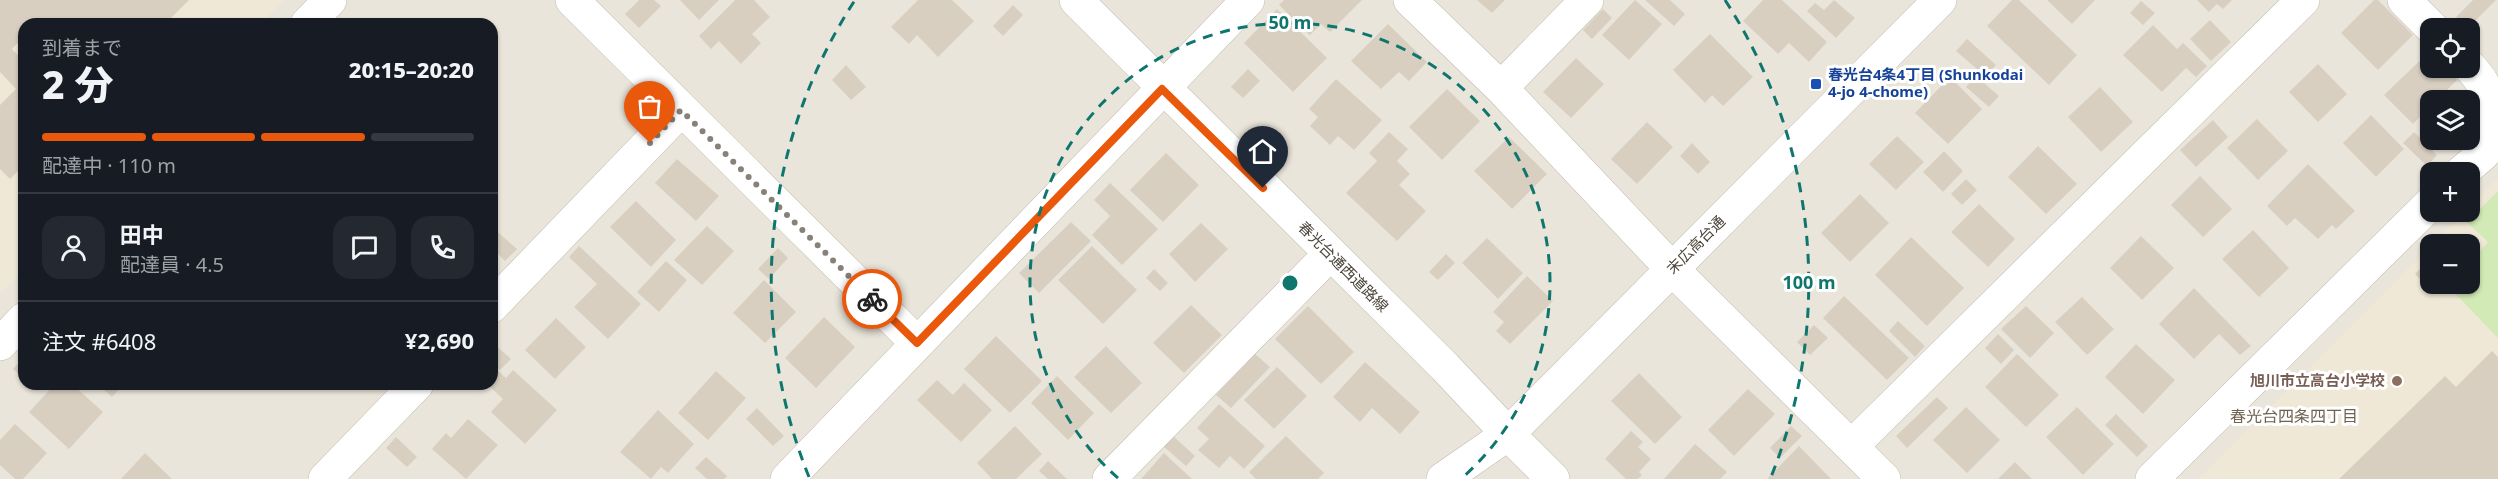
<!DOCTYPE html>
<html lang="ja">
<meta charset="utf-8">
<style>
body{margin:0;font-family:"Noto Sans","Noto Sans JP",sans-serif;background:#242831;color:#f1f3f6;height:100vh;display:flex;flex-direction:column;font-size:22px;white-space:nowrap}
*{box-sizing:border-box;margin:0}
p{font-size:20px;color:#9ea1a6}
.icon{flex:none;width:33px;height:33px;fill:none;stroke:currentColor;stroke-width:2;stroke-linecap:round;stroke-linejoin:round}
.map{position:relative;flex:1;overflow:hidden}
.drawer{position:absolute;left:18px;top:18px;width:480px;height:372px;display:flex;flex-direction:column;background:#171b24;border-radius:18px;box-shadow:0 2px 4px #0004}
.drawer>*{flex:none}
.buttons{position:absolute;left:2420px;top:18px;display:grid;gap:12px}
.buttons a{display:grid;place-items:center;width:60px;height:60px;border-radius:12px;background:#171b24;box-shadow:0 2px 4px #0004;font-size:30px}
.pin{position:absolute;display:grid;place-items:center;width:51px;height:51px;color:#fff;margin:-62px -26px;border-radius:50% 50% 50% 0;rotate:-45deg;box-shadow:0 0 6px #0007}
.pin .icon{rotate:45deg}
.courier{position:absolute;display:grid;place-items:center;width:60px;height:60px;margin:-30px;border:4px solid #ea580c;border-radius:50%;background:#fff;color:#222;box-shadow:0 2px 8px #0007}
.summary em{font-style:normal;font-weight:800}
.summary div{display:flex;flex-direction:column-reverse}
.summary{display:flex;align-items:center;justify-content:space-between;height:102px;padding:0 24px}
h1{font-size:39px;font-weight:800;line-height:45px}
.bar{display:grid;grid-template-columns:repeat(4,1fr);gap:9px 6px;align-content:center;height:72px;padding:0 24px}
.bar i{height:8px;border-radius:4px;background:#363941}
.bar .current{background:#ea580c}
.bar p{grid-column:span 4}
.line{display:flex;align-items:center;gap:15px;padding:0 24px;border-top:2px solid #363941}
.line div{flex:1}
.round{display:grid;place-items:center;flex:none;width:63px;height:63px;border-radius:18px;background:#242831}
.map>svg:first-child{display:block}
</style>
<div class="map">
<svg width="2498" height="479" viewBox="0 0 2498 479">
<rect width="100%" height="100%" fill="#f6f3ec"/>
<!-- residential -->
<path fill="#eae5da" fill-rule="evenodd" d="M0,0H2498V479H0ZM24,24H492V384H24ZM2430,28H2469V68H2430ZM2430,100H2469V140H2430ZM2430,172H2469V212H2430ZM2430,244H2469V284H2430Z"/>
<!-- education -->
<path fill="#efe8d6" d="M0,0H284L261,24H24V270L0,294Z
M2498,178V479H2199L2430,247V284H2469V244H2432L2465,212H2469V207Z"/>
<!-- garden -->
<path fill="#d2eab5" d="M2498,191V338L2448,286L2450,284H2469V263L2488,242L2467,222Z"/>
<!-- building -->
<path fill="#d8cfc1" d="M0,0H189L165,24H24V36L12,49L24,61V165L10,179L0,169V105L16,89L0,72Z
M639,0H654L661,6L639,28L625,14Z
M680,0H719L699,20Z
M735,0H754L770,17L752,34L761,43L741,64L719,41L711,49L699,36Z
M918,0H952L974,21L938,57L917,35L909,44L891,27Z
M1284,0H1362L1330,32L1321,24L1310,35L1279,5Z
M1477,0H1505L1492,13Z
M1635,0L1662,24L1629,60L1602,35Z
M1645,0H1670L1685,14L1674,26Z
M1763,0H1782L1827,42L1809,62L1789,43L1778,54L1743,21Z
M1834,0L1855,18L1836,38L1807,11L1815,3L1824,10Z
M2012,0H2019L2077,55L2049,85L1987,26Z
M2047,0H2095L2072,24Z
M2197,0H2232L2223,9L2217,4L2209,12Z
M2374,0H2378L2413,35L2378,70L2341,33Z
M2473,0H2496L2468,28L2456,17Z
M2141,1L2155,13L2143,25L2130,13Z
M1013,5L1023,15L1003,36L993,26Z
M1277,9L1327,58L1293,92L1244,43Z
M1603,9L1612,18L1592,39L1583,30Z
M2210,20L2231,42L2211,61L2190,39Z
M1388,24L1427,62L1409,81L1399,72L1381,89L1351,61Z
M2153,25L2177,49L2183,43L2207,66L2196,77L2186,68L2162,92L2123,55Z
M1710,34L1753,77L1723,106L1712,95L1705,103L1673,70Z
M1967,39L1996,65L1985,76L1956,51Z
M2430,51V68H2445L2457,80L2437,100H2430V107L2413,124L2384,95Z
M1576,58L1604,84L1571,118L1543,92Z
M2318,64L2347,94L2318,122L2289,92Z
M846,65L866,87L851,100L832,80Z
M1248,69L1260,81L1243,98L1231,87Z
M1976,76L1999,96L1989,107L1966,87Z
M1950,77L1982,109L1948,144L1915,113Z
M1336,79L1382,120L1354,150L1338,136L1330,145L1310,126L1318,117L1309,109Z
M2100,87L2133,122L2101,152L2068,117Z
M1447,89L1480,121L1442,160L1409,127Z
M2371,115L2404,149L2376,177L2343,143Z
M2257,119L2288,151L2258,180L2227,148Z
M2213,120L2228,137L2196,167L2180,150Z
M1647,122L1673,147L1637,184L1611,159Z
M1389,132L1408,149L1397,161L1410,174L1399,185L1426,211L1397,241L1346,193L1377,161L1369,153Z
M2414,132L2437,155L2427,166L2403,143Z
M1897,136L1924,162L1896,190L1869,164Z
M1509,137L1547,174L1512,209L1474,171Z
M1692,143L1710,162L1698,174L1680,156Z
M2038,146L2077,184L2046,214L2008,177Z
M1944,151L1963,171L1943,192L1923,172Z
M1166,153L1199,185L1163,222L1130,190Z
M677,159L719,196L696,221L655,183Z
M2308,164L2355,211L2336,229L2332,225L2318,239L2295,218L2287,226L2267,206Z
M2200,176L2232,209L2203,237L2171,205Z
M1966,179L1977,190L1962,205L1951,194Z
M1110,183L1158,229L1122,265L1092,235L1110,216L1094,200Z
M1860,194L1889,223L1850,262L1821,233Z
M636,201L676,240L651,267L610,227Z
M1979,204L2015,239L1988,267L1951,232Z
M1071,222L1091,241L1039,293L1019,273Z
M1201,223L1228,249L1195,282L1169,254Z
M707,226L734,251L702,285L674,260Z
M492,227L517,249L505,261L492,248Z
M2253,230L2289,268L2259,297L2222,259Z
M2141,236L2174,268L2142,300L2110,268Z
M1911,237L1964,288L1927,326L1875,275Z
M1487,238L1523,273L1498,299L1462,263Z
M579,246L641,304L608,339L574,307L597,284L569,257Z
M1092,246L1137,290L1103,324L1058,280Z
M778,248L788,258L769,279L758,269Z
M1446,254L1455,263L1438,280L1429,272Z
M2430,259V284H2440L2432,291L2415,274Z
M666,261L687,280L659,312L637,292Z
M1154,269L1168,283L1160,291L1146,278Z
M1527,276L1553,301L1510,344L1496,331L1504,322L1493,312Z
M764,280L796,312L765,343L733,313Z
M2194,288L2251,346L2240,355L2219,334L2194,359L2159,324Z
M1844,296L1909,358L1887,380L1823,318Z
M2082,297L2114,329L2087,355L2055,322Z
M1191,305L1222,335L1184,373L1153,343Z
M1308,306L1354,352L1321,384L1275,339Z
M2026,306L2054,333L2030,358L2001,329Z
M824,317L855,347L816,388L785,358Z
M556,318L586,347L555,379L525,350Z
M1898,321L1925,346L1915,357L1889,331Z
M1814,325L1828,338L1810,355L1797,342Z
M1998,334L2014,350L2001,364L1985,348Z
M996,336L1042,381L1010,413L964,369Z
M492,342L511,359L500,370L492,363Z
M2136,344L2175,380L2143,414L2105,377Z
M1106,346L1142,383L1111,413L1074,377Z
M2492,351L2498,357V479H2339L2445,376L2456,387Z
M1255,354L1270,367L1231,408L1216,395Z
M2017,354L2059,395L2026,427L1985,387Z
M24,357V379L13,369Z
M1365,362L1420,412L1400,434L1372,408L1360,422L1333,397Z
M1277,367L1307,396L1274,429L1244,400Z
M497,370L506,378L513,370L557,410L525,444L491,412L503,399L487,384H492V376Z
M716,371L746,398L708,440L678,413Z
M1639,373L1682,417L1655,444L1611,401Z
M1057,376L1094,413L1068,440L1031,403Z
M937,380L953,395L964,383L992,410L961,442L917,400Z
M55,384H72L103,412L69,449L29,412Z
M97,384H124L112,397Z
M1748,389L1775,414L1734,456L1708,430Z
M1937,397L1948,408L1907,448L1896,436Z
M1219,404L1265,446L1244,469L1230,456L1219,468L1198,450L1209,439L1197,428Z
M1966,407L2000,440L1967,473L1933,440Z
M2077,407L2114,444L2083,475L2046,437Z
M757,408L784,436L773,446L746,419Z
M658,410L694,444L668,473L661,467L651,479L620,452Z
M2116,414L2148,446L2137,457L2105,425Z
M468,419L498,445L466,479L432,449L446,433L451,438Z
M15,424L47,453L23,479H15L0,465V440Z
M1015,426L1042,454L1016,479H992L977,463Z
M1791,426L1802,436L1780,458L1770,448Z
M1631,431L1643,442L1638,447L1651,459L1639,472L1642,475L1638,479H1626L1605,459Z
M1173,436L1195,456L1186,466L1163,446Z
M1286,436L1324,473L1318,479H1256L1249,472Z
M396,437L417,457L407,467L386,448Z
M1695,444L1727,472L1720,479H1664Z
M1799,446L1831,479H1767Z
M145,453L172,479H121Z
M1164,453L1192,479H1141Z
M706,457L727,476L724,479H707L695,468Z
M1048,461L1067,479H1048L1039,471Z
M2015,462L2032,479H1998Z"/>
<g fill="none" stroke-linecap="round" stroke-linejoin="round">
<!-- minor casing -->
<g stroke="#c2bbae" stroke-width="34">
<path id="minor" d="M572,0L917,343
M1076,0L1445,367L1508,434
M1410,0L1501,88L1672,269L1884,479
M2404,0L2432,28
M307,24L330,0
M1501,88L1587,0
M2462,172C2470,164 2488,153 2492,142C2498,111 2490,88 2469,66
M492,306L681,110
M0,344L24,319
M1852,446L2303,0
M325,479L417,384
M787,479L1248,0
M1109,479L1330,254
M2152,479L2430,204"/>
</g>
<!-- tertiary casing -->
<g stroke="#c2bbae" stroke-width="34">
<path id="tertiary" d="M1508,434L1553,479
M1443,479L1508,434L1940,0"/>
</g>
<!-- minor -->
<use href="#minor" stroke="#fff" stroke-width="33"/>
<!-- tertiary -->
<use href="#tertiary" stroke="#fff" stroke-width="33"/>
</g>
<g fill="none" stroke-linecap="round" stroke-linejoin="round">
<!-- done -->
<path stroke="#878178" stroke-width="6" stroke-dasharray="0 10.8" d="M650,143L681,110L872,299"/>
<!-- route -->
<path stroke="#ea580c" stroke-width="8" d="M872,299L917,343L1162,89L1263,188"/>
</g>
<!-- distance rings -->
<g fill="none" stroke="#0f766e" stroke-width="3" stroke-dasharray="10 8">
<path d="M1118 478A260 260 0 1 1 1462 478"/>
<path d="M809 477A519 519 0 0 1 855 0M1725 0A519 519 0 0 1 1771 477"/>
</g>
<!-- markers -->
<rect fill="#1a4fb4" stroke="#fff" stroke-width="2" x="1810" y="78" width="12" height="12" rx="3"/>
<circle fill="#8d6e63" stroke="#fff" stroke-width="2" cx="2397" cy="381" r="6"/>
<g text-anchor="middle" stroke-width="6" stroke-linejoin="round" paint-order="stroke">
<!-- transit labels -->
<g font-size="15" font-weight="bold" fill="#164399" stroke="#fff" text-anchor="start">
<text x="1828" y="80">春光台4条4丁目 (Shunkodai<tspan x="1828" dy="17">4-jo 4-chome)</tspan></text>
</g>
<!-- street labels -->
<g font-size="15" fill="#4b4439" stroke="#fff">
<text transform="translate(1696 245) rotate(-45)" y="5">末広高台通</text>
<text transform="translate(1343 267) rotate(45)" y="5">春光台通西道路線</text>
</g>
<!-- education labels -->
<g font-size="15" font-weight="bold" fill="#785e54" stroke="#fff" text-anchor="end">
<text x="2385" y="386">旭川市立高台小学校</text>
</g>
<!-- neighbourhood labels -->
<g font-size="16" fill="#6e6250" stroke="#fff">
<text x="2294" y="422">春光台四条四丁目</text>
</g>
</g>
<circle cx="1290" cy="283" r="9" fill="#0f766e" stroke="#fff" stroke-width="3"/>
<g font-size="18" text-anchor="middle" font-weight="bold" fill="#0f766e" stroke="#fff" stroke-width="6" stroke-linejoin="round" paint-order="stroke">
<text x="1290" y="29">50 m</text>
<text x="1809" y="289">100 m</text>
</g>
</svg>
<div class="buttons">
<a><svg class="icon" aria-label="locate" viewBox="0 0 24 24"><circle cx="12" cy="12" r="6"/><path d="M12 2v4M12 18v4M2 12h4M18 12h4"/></svg></a>
<a><svg class="icon" aria-label="layers" viewBox="0 0 24 24"><path d="M12 4l9 5-9 5-9-5zM3 14l9 5 9-5"/></svg></a>
<a>+</a>
<a>−</a>
</div>
<div class="pin" style="left:650px;top:143px;background:#ea580c"><svg class="icon" aria-label="bag" viewBox="0 0 24 24"><path d="M5 8h14l-1 12H6zM9 8a3 3 0 0 1 6 0"/></svg></div>
<div class="pin" style="left:1263px;top:188px;background:#1f2937"><svg class="icon" aria-label="home" viewBox="0 0 24 24"><path d="M3 11l9-7 9 7M6 9v11h12V9"/></svg></div>
<div class="courier" style="left:872px;top:299px"><svg class="icon" aria-label="bike" viewBox="0 0 24 24"><circle cx="6" cy="16" r="4"/><circle cx="18" cy="16" r="4"/><path d="M6 16l4-8h5l3 8M10 8l3 8H6M13 5h3"/></svg></div>
<section class="drawer">
<div class="summary"><div><h1>2 分</h1><p>到着まで</p></div><em>20:15–20:20</em></div>
<div class="bar"><i class="current"></i><i class="current"></i><i class="current"></i><i></i><p>配達中 · 110 m</p></div>
<div class="line" style="height:108px"><a class="round"><svg class="icon" aria-label="person" viewBox="0 0 24 24"><circle cx="12" cy="8" r="4"/><path d="M4 21q1-7 8-7t8 7"/></svg></a><div><b>田中</b><p>配達員 · 4.5</p></div><a class="round"><svg class="icon" aria-label="chat" viewBox="0 0 24 24"><path d="M4 5h16v11H9l-5 4z"/></svg></a><a class="round"><svg class="icon" aria-label="phone" viewBox="0 0 24 24"><path d="M5 4h4l2 5-3 2q2 4 5 5l2-3 5 2v4C11 20 4 13 5 4z"/></svg></a></div>
<div class="line" style="height:78px"><div>注文 #6408</div><b>¥2,690</b></div>
</section>
</div>
